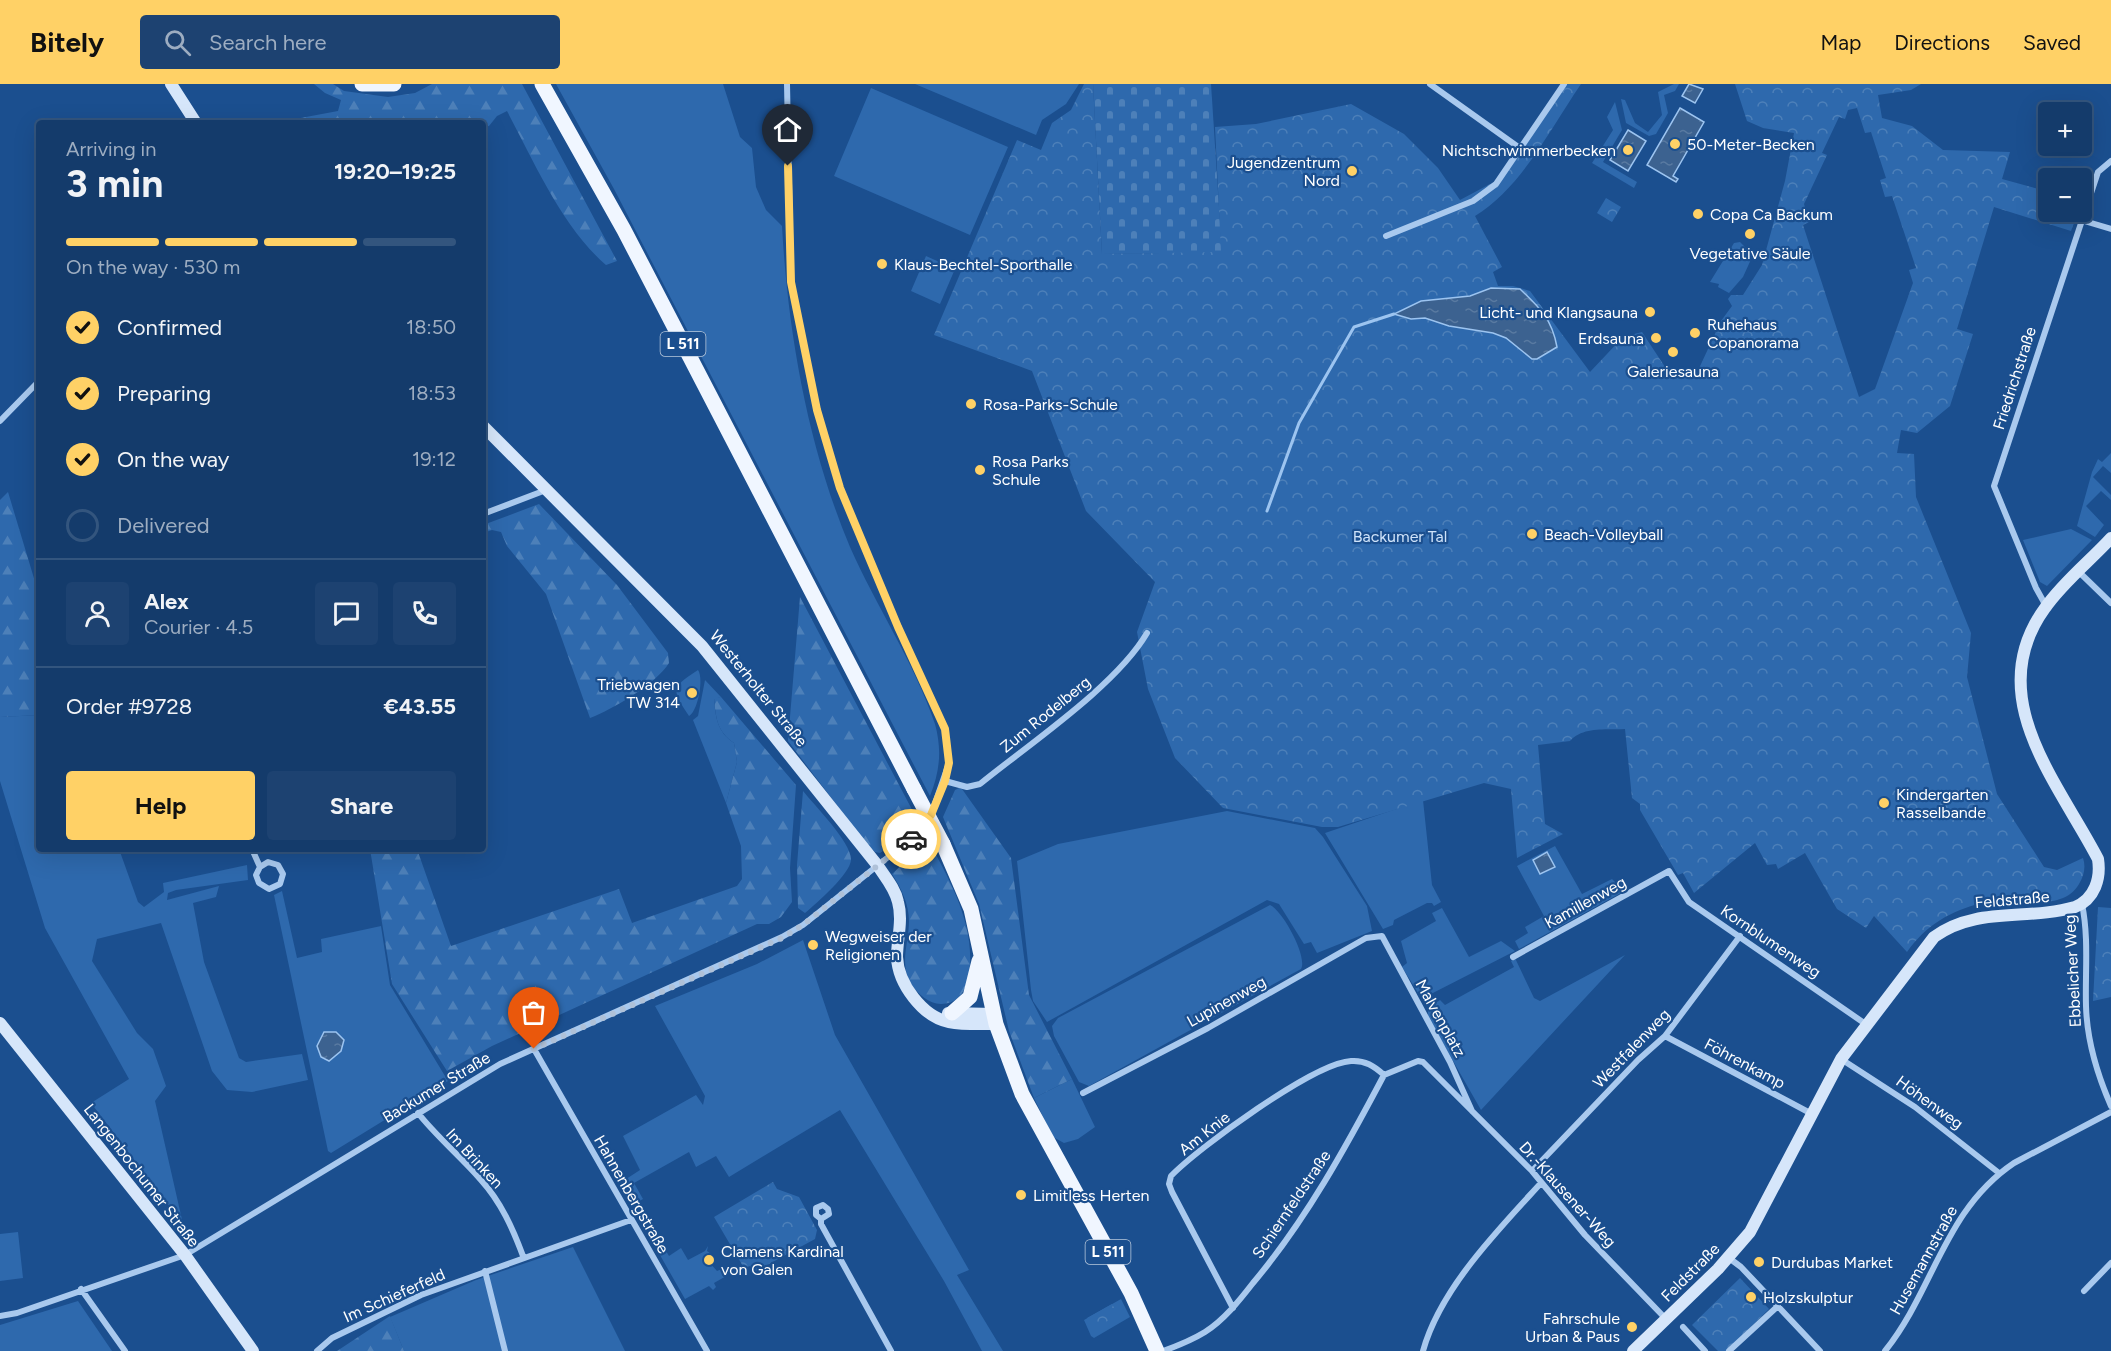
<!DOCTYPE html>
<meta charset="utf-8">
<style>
body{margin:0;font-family:Figtree,sans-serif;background:#1d4271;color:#f1f3f6;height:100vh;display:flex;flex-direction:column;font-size:22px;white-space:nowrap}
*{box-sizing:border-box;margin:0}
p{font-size:20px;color:#9dadc1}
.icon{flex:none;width:33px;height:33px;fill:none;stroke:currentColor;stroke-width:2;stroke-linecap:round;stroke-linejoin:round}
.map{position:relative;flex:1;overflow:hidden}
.panel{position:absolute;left:36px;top:36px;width:450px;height:732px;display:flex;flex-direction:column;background:#143b6b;border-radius:6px;box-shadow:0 6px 24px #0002,0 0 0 2px #33557e}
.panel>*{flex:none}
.controls{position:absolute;left:2038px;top:18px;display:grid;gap:12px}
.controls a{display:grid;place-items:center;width:54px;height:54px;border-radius:6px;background:#143b6b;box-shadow:0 6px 24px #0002,0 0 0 2px #33557e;font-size:30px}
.pin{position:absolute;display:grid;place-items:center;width:51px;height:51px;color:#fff;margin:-62px -26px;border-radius:50% 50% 50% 0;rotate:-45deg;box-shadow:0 0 6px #0007}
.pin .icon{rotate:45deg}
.courier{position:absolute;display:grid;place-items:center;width:60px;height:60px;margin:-30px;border:4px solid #ffd166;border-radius:50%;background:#fff;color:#222;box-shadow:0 2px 8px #0007}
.summary em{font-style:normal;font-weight:700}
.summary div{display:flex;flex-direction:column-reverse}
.summary{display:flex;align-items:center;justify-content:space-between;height:102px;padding:0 30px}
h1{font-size:39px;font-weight:700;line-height:45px}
.bar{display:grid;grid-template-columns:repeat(4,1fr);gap:9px 6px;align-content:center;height:72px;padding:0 30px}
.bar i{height:8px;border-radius:4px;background:#33557e}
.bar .on{background:#ffd166}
.bar p{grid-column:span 4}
.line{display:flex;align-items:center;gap:15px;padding:0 30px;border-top:2px solid #33557e}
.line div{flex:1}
.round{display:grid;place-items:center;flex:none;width:63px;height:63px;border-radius:6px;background:#1d4271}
ol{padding:0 30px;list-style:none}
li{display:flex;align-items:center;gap:18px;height:66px}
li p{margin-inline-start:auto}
li .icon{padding:6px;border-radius:50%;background:#ffd166;color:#111;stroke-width:4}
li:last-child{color:#9dadc1}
li i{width:33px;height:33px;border:3px solid #33557e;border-radius:50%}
.primary-button{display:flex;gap:12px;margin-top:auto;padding:12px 30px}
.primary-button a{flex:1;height:69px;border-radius:6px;background:#ffd166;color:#111;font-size:24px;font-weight:700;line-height:69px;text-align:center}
.primary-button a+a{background:#1d4271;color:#f1f3f6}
header{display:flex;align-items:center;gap:36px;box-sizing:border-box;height:84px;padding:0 30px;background:#ffd166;color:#111}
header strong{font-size:28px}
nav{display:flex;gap:33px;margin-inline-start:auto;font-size:21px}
.search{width:420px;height:54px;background:#1d4271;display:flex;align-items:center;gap:15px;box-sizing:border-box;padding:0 21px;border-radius:6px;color:#9dadc1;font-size:22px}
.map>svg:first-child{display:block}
</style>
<header>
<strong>Bitely</strong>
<div class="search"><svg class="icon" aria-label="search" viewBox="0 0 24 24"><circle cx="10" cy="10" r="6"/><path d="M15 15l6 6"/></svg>Search here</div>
<nav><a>Map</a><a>Directions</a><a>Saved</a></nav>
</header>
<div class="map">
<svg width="2111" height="1267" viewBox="0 0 2111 1267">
<defs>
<pattern id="forest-firs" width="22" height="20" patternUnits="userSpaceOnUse" patternTransform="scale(1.5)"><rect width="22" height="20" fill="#2e69ad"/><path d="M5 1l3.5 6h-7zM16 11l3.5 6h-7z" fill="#4d80b9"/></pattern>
<pattern id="cemetery-stones" width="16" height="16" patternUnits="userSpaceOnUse" patternTransform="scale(1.5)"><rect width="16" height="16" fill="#2e69ad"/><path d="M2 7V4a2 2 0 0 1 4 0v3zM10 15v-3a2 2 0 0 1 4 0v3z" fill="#4d80b9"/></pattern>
<pattern id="park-crowns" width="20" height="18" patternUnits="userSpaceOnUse" patternTransform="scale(1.5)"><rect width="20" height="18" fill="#2e69ad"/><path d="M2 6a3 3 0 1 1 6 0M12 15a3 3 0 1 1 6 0" fill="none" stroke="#4d80b9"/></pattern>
<pattern id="water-ripples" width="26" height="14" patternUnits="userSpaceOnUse" patternTransform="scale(1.5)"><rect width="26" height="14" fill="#3c6290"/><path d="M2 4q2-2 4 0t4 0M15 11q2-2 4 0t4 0" fill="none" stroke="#597aa1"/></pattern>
</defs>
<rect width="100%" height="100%" fill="#1b4f8f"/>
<!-- green -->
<path fill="#2e69ad" d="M556,0H723L740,53L752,64L756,103L766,126L782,142C788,250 808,363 850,463C876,522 914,578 935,640C942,666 940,687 930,712L614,105Z
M915,0H1079L1066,20L1042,36L1036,51Z
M1674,0H1679L1675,7L1664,11L1668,29L1656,50L1649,52L1626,39L1621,15L1625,16L1635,39L1648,48L1662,31L1658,8Z
M871,4L1008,63L970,151L834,92Z
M1615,18L1622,46L1603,78L1637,98L1634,104L1592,79L1613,46L1607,33Z
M1740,158L1753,171L1743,193L1729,209L1718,203L1719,200L1710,198L1734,159Z
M926,172L955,185L940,220L911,207Z
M2111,369V389L2103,382L2093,393L2111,411V416L2101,407L2086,422L2104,441L2095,453L2077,442L2092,388L2098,375L2102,378Z
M2071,445L2092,456L2047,502L2040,498L2023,456Z
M698,586C704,594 698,627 689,632C672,606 670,604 698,586Z
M705,596L721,613L714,615C716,635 717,647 734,659L737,678L726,719L693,636L698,632Z
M39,631V765H119L138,818L144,823L164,808L163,799L247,781L248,796L176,806L168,809L167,816L219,802L216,813L193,819L204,878L239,974L246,978L302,970L308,996L252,1008L227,1006L212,987L161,839L97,855L92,877L137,949L153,965L166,1002L155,1017L183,1140L91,1019L129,995L45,844L0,697V633Z
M1423,716L1432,801L1441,818L1434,822L1432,819H1427L1394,836L1393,841L1383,845L1325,749Z
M1227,727L1315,744L1323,753L1367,822L1372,847L1317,869L1311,858L1304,860L1279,820L1267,816L1047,938L1033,917L1031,906L1017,777L1058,760Z
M1555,762L1582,810L1612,795L1617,800L1624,798L1628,805L1519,865L1515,857L1528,849L1525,843L1544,832L1517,782Z
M282,807L297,874L322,868L321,855L381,842L390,901L448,997L331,1069L328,1067L274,811Z
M1270,821C1283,827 1308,873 1301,885L1089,1002L1079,998L1054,952L1052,942L1058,934Z
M1442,824L1469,873L1501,857L1515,867L1429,911L1420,912L1402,883L1407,879L1401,857L1436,837L1432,829Z
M803,856L835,951L969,1186L957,1191L1003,1267H982L944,1197L840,1026L729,1093L716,1072L696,1083L689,1068L634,1099L643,1115L632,1121L620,1099L640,1086L623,1052L696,1011L703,1021L705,1012L655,922L757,880Z
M1625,871L1481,1026L1428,933V924L1440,916L1445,921L1514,883L1511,877L1515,874L1534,914L1540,917Z
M1072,995L1095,1043L1078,1055L1064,1059L1053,1053L1034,1014Z
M18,1148L23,1194L0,1197V1150Z
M652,1148L661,1159L658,1161L663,1169L666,1167L669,1172L681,1164L688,1176L705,1167L708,1162L707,1167L714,1172L709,1178L717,1187L724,1184L728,1191L714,1199L716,1203L713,1206L709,1202L685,1215L648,1150Z
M573,1163L625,1267H404L390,1233L476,1196Z
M1121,1215L1130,1233L1094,1254L1091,1252L1084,1236Z
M78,1217L112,1267H0V1241Z"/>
<!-- forest -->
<path fill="url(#forest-firs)" d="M314,0H333L344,7L388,13L415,9L432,0H522L617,177L606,181C563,144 534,78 507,27L497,32L489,42L483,43V39H274L338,27L341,16L325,9Z
M8,408L39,511V631L0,633V416Z
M539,420L617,501L668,569L669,579C656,600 613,625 590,634L546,510L507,462L501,448L492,446L483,449V441Z
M800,513L918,737L880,769L875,768L865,758L788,657Z
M721,613L796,701L790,784L792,818L781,833L769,840H757L492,962L447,987L392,900L370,765H417L451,862L619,805L632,839L737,802L742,795L741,762L726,719L737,678L734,659C717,647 716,635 714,614Z
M959,704L962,705L1011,774L1029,911L1072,995L1034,1014L1009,947L979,820L943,733L955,706Z
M803,707C814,721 852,759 851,776C850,790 817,819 805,829L798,824L797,781Z
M928,756C951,798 980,849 967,899C963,911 955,920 941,920C929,920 918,910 911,900C899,879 909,859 909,837C909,820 901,804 892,790Z
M390,1232L404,1267H337Z"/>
<!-- cemetery -->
<path fill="url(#cemetery-stones)" d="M1093,0H1211L1222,169L1102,170Z"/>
<!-- park -->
<path fill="url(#park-crowns)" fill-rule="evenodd" d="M1084,0H1093L1102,170L1221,168L1215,43L1256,40L1351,20L1404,50L1438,84L1460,116L1490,100L1496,99L1564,0H1581C1550,45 1522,103 1475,132L1502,183L1493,188L1498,202H1513L1530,207L1590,288L1623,253L1642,248L1667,286L1695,293L1721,237L1732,222L1728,215L1731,211H1743L1762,181L1785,97L1794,49L1763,44L1747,37L1735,0H1921L1911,6L1878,11L1882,34L1912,42L1943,66L2010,68L2002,95L2049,108V128H2078L2071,147L1994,123L1957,245L1973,250L1950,322L1917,349L1901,346L1897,369L1914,370L1916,413L1971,549L1967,593L1997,710L2044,783L2057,786L2083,774C2086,783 2084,792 2079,800C2061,831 2010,812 1982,819C1950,827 1926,841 1907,868L1874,832L1866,844L1837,825L1805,769L1778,785L1776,780L1767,781L1755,759L1694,809L1683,789L1678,791L1640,726V720L1632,714L1625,645C1607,646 1583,642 1570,657L1538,661L1545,740L1563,750L1517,774L1511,705L1484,699L1338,743H1322L1223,724L1175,674L1148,605L1137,548L1155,498L1086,427L1032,287L934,251L1017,56L1041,66L1052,39L1071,26ZM1857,24L1865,49L1871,48L1886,94L1880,96L1885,113L1892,112L1916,184L1909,186L1913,199L1875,305L1859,313L1803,141L1809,138L1804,120L1827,71L1822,69L1839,33L1845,35L1848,26Z
M1606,114L1621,123L1612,138L1597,129Z
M2098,823L2111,824V913L2093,917Z
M773,1098L777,1105L799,1113L817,1146L815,1155L754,1188L750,1182L744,1184L714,1133Z
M1740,1194L1769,1225L1727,1267H1718L1692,1241Z
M1112,1220L1118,1231L1094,1245L1087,1234Z"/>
<!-- water -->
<path fill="url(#water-ripples)" stroke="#9cc4f0" stroke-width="1.5" d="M1689,0L1703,5L1695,19L1682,12Z
M1680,24L1704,38L1673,92L1678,95L1676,98L1647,81Z
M1628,46L1646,57L1628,87L1610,76Z
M1491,204L1520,205C1540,224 1552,235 1557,263L1537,275H1532L1506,254L1493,249L1449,242L1425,234L1411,235L1394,230L1421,217L1470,212Z
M1547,768L1555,783L1540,790L1533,776Z
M324,948H336L344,956L341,967L329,977L321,973L317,962Z"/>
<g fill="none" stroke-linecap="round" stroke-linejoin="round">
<!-- stream -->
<path stroke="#9cc4f0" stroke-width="3" d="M1267,427L1299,339L1354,243L1394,230"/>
<!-- street -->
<path stroke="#a9c9ee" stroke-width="6" d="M1430,0L1521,65
M2081,136L2111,145
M1386,152L1473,117L1496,100L1564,0
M0,337L39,297
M483,430L546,406
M2079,488L2111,519
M2046,522L2036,504L1994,402L2098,88L2111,77
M945,697L967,703L980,700C1029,660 1116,602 1147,549
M252,765L260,783L256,791L259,799L269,805L280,800L283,790L278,781L268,778L260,783
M2082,820C2089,854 2085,888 2086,922C2087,957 2097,990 2111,1022
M1513,873L1669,787L1689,818L1867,941
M1665,952L1812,1030
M534,965L707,1267
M1841,975L1915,1023L1999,1089
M1083,1009L1208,944L1366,854L1382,852L1450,978L1472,1027
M418,1029C437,1053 461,1073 481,1096C501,1118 513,1145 523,1172
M1532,1087L1638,976L1665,952L1740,852
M821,1135L829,1130L828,1125L823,1121L816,1124V1131L821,1135V1140L891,1267
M1729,1174L1741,1183L1820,1267
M485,1187L505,1267
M81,1205L125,1267
M2084,1207L2111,1179
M1233,1224L1172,1108L1169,1100L1171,1092C1198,1064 1314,979 1351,977C1365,976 1374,982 1384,991
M0,1232L17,1229L185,1171L500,980L782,853L803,841L912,754L931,731L949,679L945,645L898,543L840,404L817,326L791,197L787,0
M1683,1243L1705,1267
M317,1267L332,1254L421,1211L631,1136
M1163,1267C1177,1262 1192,1256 1205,1248C1224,1236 1239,1217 1253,1199C1306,1136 1346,1063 1384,991L1418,977L1423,978L1532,1087L1585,1151L1666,1235
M1423,1267C1440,1205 1498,1146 1541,1099
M1729,1267L1778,1222
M1885,1267C1934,1206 1944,1126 2014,1079L2111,1028"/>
<!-- secondary -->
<path stroke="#d6e6fa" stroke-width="12" d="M171,0L196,39
M483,342L702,562L878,782C885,793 895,804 898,818C903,836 897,855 897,873C898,900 923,933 949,938C964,941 981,940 996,940
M948,929L994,930
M0,939L185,1171L253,1267
M1633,1267L1718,1185L1750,1148L1841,975L1934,853C1976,822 2027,837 2075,823C2095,815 2101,794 2098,775C2058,698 1981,612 2045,524C2063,498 2090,477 2111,454"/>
<!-- primary -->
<path stroke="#f0f6ff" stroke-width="15" d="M362,0H394
M542,0L624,146L914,705
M943,760L971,825L996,940L1022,1010L1131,1209L1157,1267
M952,929L970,913L979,877"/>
<!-- primary-bridge -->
<path stroke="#f0f6ff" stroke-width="15" d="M914,705L943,760"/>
</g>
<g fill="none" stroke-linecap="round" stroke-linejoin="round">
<!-- done -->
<path stroke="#afc1d8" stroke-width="6" stroke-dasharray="0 10.8" d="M534,965L782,854L803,841L911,755"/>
<!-- route -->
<path stroke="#ffd166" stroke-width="8" d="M788,82L791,198L817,326L840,404L898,543L945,645L949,679L945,697L931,731L911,755"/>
</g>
<!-- markers -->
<g fill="#ffd166" stroke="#1b4f8f" stroke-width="2">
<circle cx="1675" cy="60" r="6"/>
<circle cx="1628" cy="66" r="6"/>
<circle cx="1352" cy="87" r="6"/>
<circle cx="1698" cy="130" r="6"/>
<circle cx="1750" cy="150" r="6"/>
<circle cx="882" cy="180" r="6"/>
<circle cx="1650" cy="228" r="6"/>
<circle cx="1695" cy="249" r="6"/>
<circle cx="1656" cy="254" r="6"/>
<circle cx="1673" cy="268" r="6"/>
<circle cx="971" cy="320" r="6"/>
<circle cx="980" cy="386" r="6"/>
<circle cx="1532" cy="450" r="6"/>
<circle cx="692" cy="609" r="6"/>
<circle cx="1884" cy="719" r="6"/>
<circle cx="813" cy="861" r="6"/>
<circle cx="1021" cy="1111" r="6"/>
<circle cx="709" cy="1176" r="6"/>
<circle cx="1759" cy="1178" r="6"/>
<circle cx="1751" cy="1213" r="6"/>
<circle cx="1632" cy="1243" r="6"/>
</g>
<g text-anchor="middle" stroke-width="4.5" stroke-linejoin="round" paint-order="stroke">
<!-- shield labels -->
<g fill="#1b4f8f" stroke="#bbcadd" stroke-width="1.5">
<rect x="660.5" y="248" width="45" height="24" rx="4.5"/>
<rect x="1085.5" y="1156" width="45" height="24" rx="4.5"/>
</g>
<g font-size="15" font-weight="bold" fill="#fff">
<text x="683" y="265">L 511</text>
<text x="1108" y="1173">L 511</text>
</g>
<!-- poi labels -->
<g font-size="16" fill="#fff" stroke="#1b4f8f" text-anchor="start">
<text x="1687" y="66">50-Meter-Becken</text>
<text x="1616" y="72" text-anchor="end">Nichtschwimmerbecken</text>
<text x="1340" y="84" text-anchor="end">Jugendzentrum<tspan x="1340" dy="18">Nord</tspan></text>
<text x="1710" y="136">Copa Ca Backum</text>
<text x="1750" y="175" text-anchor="middle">Vegetative Säule</text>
<text x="894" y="186">Klaus-Bechtel-Sporthalle</text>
<text x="1638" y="234" text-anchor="end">Licht- und Klangsauna</text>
<text x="1707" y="246">Ruhehaus<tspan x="1707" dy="18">Copanorama</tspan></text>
<text x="1644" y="260" text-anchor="end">Erdsauna</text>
<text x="1673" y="293" text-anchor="middle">Galeriesauna</text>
<text x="983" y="326">Rosa-Parks-Schule</text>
<text x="992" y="383">Rosa Parks<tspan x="992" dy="18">Schule</tspan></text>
<text x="1544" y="456">Beach-Volleyball</text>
<text x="680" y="606" text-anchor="end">Triebwagen<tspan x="680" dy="18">TW 314</tspan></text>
<text x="1896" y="716">Kindergarten<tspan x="1896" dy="18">Rasselbande</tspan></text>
<text x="825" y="858">Wegweiser der<tspan x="825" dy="18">Religionen</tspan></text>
<text x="1033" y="1117">Limitless Herten</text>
<text x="721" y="1173">Clamens Kardinal<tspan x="721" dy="18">von Galen</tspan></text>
<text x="1771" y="1184">Durdubas Market</text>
<text x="1763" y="1219">Holzskulptur</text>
<text x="1620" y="1240" text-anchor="end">Fahrschule<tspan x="1620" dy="18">Urban &amp; Paus</tspan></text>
</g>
<!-- street labels -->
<g font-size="16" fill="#fff" stroke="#1b4f8f">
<text transform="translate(2014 294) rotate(-72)" y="6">Friedrichstraße</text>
<text transform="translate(759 604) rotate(51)" y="6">Westerholter Straße</text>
<text transform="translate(1045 630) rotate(-39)" y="6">Zum Rodelberg</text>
<text transform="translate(2012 815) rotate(-5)" y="6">Feldstraße</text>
<text transform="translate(1585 818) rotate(-29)" y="6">Kamillenweg</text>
<text transform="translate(1771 857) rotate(34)" y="6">Kornblumenweg</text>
<text transform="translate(2072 887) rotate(-93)" y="6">Ebbelicher Weg</text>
<text transform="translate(1226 917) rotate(-29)" y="6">Lupinenweg</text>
<text transform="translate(1441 934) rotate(61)" y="6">Malvenplatz</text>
<text transform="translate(1631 964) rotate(-46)" y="6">Westfalenweg</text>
<text transform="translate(1745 979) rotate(28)" y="6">Föhrenkamp</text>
<text transform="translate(436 1003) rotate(-31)" y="6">Backumer Straße</text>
<text transform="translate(1930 1018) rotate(36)" y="6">Höhenweg</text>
<text transform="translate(1204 1049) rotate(-38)" y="6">Am Knie</text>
<text transform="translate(475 1074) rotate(47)" y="6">Im Brinken</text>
<text transform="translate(142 1091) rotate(52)" y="6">Langenbochumer Straße</text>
<text transform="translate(632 1110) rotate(60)" y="6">Hahnenbergstraße</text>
<text transform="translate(1568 1110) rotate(48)" y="6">Dr.-Klausener-Weg</text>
<text transform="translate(1291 1120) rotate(-56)" y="6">Schiernfeldstraße</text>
<text transform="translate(1923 1176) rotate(-61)" y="6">Husemannstraße</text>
<text transform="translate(1690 1188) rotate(-45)" y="6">Feldstraße</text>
<text transform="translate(394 1211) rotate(-24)" y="6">Im Schieferfeld</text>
</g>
<!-- park labels -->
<g font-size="16" fill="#cfe3fa" stroke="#1b4f8f">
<text x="1400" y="458">Backumer Tal</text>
</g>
</g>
</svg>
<div class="controls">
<a>+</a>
<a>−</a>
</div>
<div class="pin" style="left:534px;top:965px;background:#ea580c"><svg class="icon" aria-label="bag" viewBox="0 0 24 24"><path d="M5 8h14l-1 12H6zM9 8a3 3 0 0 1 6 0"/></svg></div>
<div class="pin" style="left:788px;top:82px;background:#1f2937"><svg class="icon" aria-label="home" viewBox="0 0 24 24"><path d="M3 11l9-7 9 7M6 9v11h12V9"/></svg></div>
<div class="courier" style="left:911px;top:755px"><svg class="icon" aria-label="car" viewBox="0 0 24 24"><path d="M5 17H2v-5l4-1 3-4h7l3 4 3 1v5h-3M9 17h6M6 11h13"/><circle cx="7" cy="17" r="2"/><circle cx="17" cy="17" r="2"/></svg></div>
<section class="panel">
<div class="summary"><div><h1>3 min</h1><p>Arriving in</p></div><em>19:20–19:25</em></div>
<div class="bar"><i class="on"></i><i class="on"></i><i class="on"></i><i></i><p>On the way · 530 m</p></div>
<ol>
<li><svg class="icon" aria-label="check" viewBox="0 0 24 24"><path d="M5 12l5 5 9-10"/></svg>Confirmed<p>18:50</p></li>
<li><svg class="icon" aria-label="check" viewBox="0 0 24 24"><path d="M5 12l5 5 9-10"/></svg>Preparing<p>18:53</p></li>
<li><svg class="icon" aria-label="check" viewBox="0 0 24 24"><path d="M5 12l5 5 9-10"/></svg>On the way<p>19:12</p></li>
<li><i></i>Delivered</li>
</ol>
<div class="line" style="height:108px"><a class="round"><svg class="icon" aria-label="person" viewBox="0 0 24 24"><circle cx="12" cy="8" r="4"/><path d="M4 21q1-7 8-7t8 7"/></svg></a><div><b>Alex</b><p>Courier · 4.5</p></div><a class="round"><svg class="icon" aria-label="chat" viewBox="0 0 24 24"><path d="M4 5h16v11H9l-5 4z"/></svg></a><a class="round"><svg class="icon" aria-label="phone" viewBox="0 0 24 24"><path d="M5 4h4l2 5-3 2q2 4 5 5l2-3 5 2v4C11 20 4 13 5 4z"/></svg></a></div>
<div class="line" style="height:78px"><div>Order #9728</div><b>€43.55</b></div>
<div class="primary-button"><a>Help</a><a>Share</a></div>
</section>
</div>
